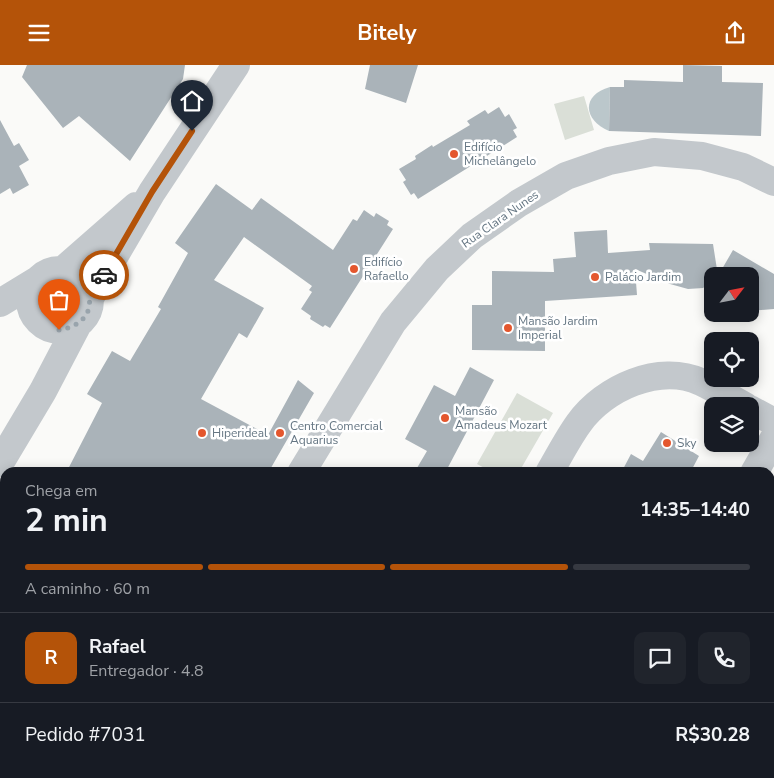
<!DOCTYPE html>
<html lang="pt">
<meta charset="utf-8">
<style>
body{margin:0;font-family:"Nunito Sans",sans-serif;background:#20242c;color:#f1f3f6;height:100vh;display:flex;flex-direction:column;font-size:19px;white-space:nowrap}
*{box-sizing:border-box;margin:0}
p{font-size:16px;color:#9ea1a6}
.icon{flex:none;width:28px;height:28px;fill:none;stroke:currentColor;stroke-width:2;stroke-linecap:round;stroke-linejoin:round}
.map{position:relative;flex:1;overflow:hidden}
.sheet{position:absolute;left:0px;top:402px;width:775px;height:311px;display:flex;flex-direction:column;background:#171b24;border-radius:15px 15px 0 0;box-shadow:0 2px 12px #0003}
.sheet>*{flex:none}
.needle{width:32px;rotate:58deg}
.controls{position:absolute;left:704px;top:202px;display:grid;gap:10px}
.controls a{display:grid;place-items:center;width:55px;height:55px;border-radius:10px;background:#171b24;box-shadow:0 2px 12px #0003;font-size:25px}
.pin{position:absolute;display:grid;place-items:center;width:42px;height:42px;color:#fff;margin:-51px -21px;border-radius:50% 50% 50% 0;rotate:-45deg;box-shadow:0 0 5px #0007}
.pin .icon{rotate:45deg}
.courier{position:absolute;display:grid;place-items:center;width:50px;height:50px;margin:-25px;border:4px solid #b45309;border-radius:50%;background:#fff;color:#222;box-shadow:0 1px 6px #0007}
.head em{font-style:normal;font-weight:700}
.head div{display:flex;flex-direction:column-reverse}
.head{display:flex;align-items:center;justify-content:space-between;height:85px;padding:0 25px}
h1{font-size:32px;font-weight:700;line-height:38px}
.bar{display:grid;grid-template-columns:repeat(4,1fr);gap:8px 5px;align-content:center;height:60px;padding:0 25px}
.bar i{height:6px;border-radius:4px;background:#363941}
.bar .selected{background:#b45309}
.bar p{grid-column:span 4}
.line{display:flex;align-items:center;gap:12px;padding:0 25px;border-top:1px solid #363941}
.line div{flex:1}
.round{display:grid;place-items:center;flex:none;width:52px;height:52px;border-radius:10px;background:#20242c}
header{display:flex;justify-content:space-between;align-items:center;height:65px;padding:0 25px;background:#b45309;color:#fff;font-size:22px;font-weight:700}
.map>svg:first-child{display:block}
</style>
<header><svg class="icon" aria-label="menu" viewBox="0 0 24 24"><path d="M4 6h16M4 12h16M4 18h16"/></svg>Bitely<svg class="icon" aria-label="share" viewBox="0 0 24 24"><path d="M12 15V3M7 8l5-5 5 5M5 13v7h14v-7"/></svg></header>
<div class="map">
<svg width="774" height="713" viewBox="0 0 774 713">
<rect width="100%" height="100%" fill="#fafaf8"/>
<!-- green -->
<path fill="#dadfd7" d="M584,31L594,65L565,75L554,39Z
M46 238a13 13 0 1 1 26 0a13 13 0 1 1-26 0Z
M517,328L553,348L519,407H492L477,399Z
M774,431V650L770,661V436Z
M606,709H752L751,713H603Z"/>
<!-- water -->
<path fill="#bbc7cb" d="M610,22L609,66C583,55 581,30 610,22Z"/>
<!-- building -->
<path fill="#aab3b9" d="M27,0H185L183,14L130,96L79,51L63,63L22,12Z
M370,0H418L406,38L365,24Z
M683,0L722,1V17L763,18L761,71L609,66L610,22H624V15L683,17Z
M499,42L505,52L509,49L517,63L513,65L517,72L418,134L414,128L411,130L403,117L406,115L399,104L416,94L415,91L432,80L433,82L470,60L467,56L485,45L488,49Z
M0,55L14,81L19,78L29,95L19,101L29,120L13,129L10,123L0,129Z
M216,119L252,145L261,133L333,185L353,154L357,156L364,145L374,152L376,148L389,156L387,160L393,164L330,263L325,260L323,262L310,254L311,251L301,244L312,227L309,225L312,221L244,172L214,215L264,243L247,273L239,268L201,334L268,370L298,315L314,328L268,408H66L102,338L87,329L112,286L130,296L161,244L158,242L188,188L175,178Z
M607,165L608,188L650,185L649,178L713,179L718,211L733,185L774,209V244L750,246V211H712V217L703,223L688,224L670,219L635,204L637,230L545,236V286L472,285V240H492V206L554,207L553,194L576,192L574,167Z
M470,302L494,315L445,408H426L417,403L427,386L405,374L434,320L455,331Z
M661,367L699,391L690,408H621L631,389L643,396Z"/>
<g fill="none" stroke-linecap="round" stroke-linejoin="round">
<!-- minor -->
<path stroke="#c3c8cc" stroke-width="28" d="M63,205L136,141
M30 235a30 30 0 1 1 60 0a30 30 0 1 1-60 0Z
M90,233L152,127L236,0
M0,238L36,216
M750,344L774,357
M0,398L43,326L78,259
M301,408L393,257L437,204L472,171L519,138L566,111L609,96L654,87L702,91L743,102L774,117
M549,408C559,391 568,373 579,358C604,323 659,298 701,317C716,324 730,333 745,341
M754,408L774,373
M198,709L201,713
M113,713L115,709
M370,713L373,709
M578,713L581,709
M769,713L774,699"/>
</g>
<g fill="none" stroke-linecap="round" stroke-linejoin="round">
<!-- done -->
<path stroke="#99a4ac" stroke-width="5" stroke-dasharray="0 9" d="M59,265C72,263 85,257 89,243C90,240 89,237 90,235C92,226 99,217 104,210"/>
<!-- route -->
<path stroke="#b45309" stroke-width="6" d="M104,210L152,127L192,66"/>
</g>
<!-- markers -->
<g fill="#e4572e" stroke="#fff" stroke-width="2">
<circle cx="454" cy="89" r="5"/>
<circle cx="354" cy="204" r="5"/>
<circle cx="595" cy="212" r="5"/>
<circle cx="508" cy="263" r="5"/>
<circle cx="445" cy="353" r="5"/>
<circle cx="202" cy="368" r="5"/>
<circle cx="280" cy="368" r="5"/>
<circle cx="667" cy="378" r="5"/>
</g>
<g text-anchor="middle" stroke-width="5" stroke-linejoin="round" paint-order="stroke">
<!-- poi labels -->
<g font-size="12" fill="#657683" stroke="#fff" text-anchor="start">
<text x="464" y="86">Edifício<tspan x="464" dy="14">Michelângelo</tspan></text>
<text x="364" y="201">Edifício<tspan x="364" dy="14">Rafaello</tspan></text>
<text x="605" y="216">Palácio Jardim</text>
<text x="518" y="260">Mansão Jardim<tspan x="518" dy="14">Imperial</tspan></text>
<text x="455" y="350">Mansão<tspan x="455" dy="14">Amadeus Mozart</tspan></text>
<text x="290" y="365">Centro Comercial<tspan x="290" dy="14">Aquarius</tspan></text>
<text x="212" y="372">Hiperideal</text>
<text x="677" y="382">Sky</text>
</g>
<!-- street labels -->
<g font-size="12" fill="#657683" stroke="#fff">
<text transform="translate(500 154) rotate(-35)" y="4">Rua Clara Nunes</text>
</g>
</g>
</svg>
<div class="controls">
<a><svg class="needle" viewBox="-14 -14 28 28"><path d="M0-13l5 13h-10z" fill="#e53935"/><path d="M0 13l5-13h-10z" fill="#9ea1a6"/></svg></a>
<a><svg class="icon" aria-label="locate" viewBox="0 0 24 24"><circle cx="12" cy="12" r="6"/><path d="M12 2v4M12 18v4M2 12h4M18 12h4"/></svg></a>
<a><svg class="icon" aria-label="layers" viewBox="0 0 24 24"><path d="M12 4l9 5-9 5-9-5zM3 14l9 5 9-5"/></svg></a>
</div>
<div class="pin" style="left:59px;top:265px;background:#ea580c"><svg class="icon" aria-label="bag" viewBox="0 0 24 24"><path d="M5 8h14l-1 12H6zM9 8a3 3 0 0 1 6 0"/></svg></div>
<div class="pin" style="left:192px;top:66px;background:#1f2937"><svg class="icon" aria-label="home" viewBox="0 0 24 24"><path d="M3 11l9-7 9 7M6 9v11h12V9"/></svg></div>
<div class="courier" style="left:104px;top:210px"><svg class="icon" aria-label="car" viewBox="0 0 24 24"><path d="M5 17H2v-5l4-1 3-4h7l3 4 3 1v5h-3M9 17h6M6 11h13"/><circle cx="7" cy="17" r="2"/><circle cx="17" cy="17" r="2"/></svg></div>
<section class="sheet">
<div class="head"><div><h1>2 min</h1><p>Chega em</p></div><em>14:35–14:40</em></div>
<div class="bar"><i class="selected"></i><i class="selected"></i><i class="selected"></i><i></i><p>A caminho · 60 m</p></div>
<div class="line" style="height:90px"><b class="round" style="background:#b45309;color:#fff">R</b><div><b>Rafael</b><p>Entregador · 4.8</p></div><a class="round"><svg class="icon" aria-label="chat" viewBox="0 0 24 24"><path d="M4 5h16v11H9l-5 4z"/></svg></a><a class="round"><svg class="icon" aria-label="phone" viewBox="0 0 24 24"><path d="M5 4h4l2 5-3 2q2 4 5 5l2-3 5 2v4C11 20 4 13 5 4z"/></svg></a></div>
<div class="line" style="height:65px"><div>Pedido #7031</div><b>R$30.28</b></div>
</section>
</div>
